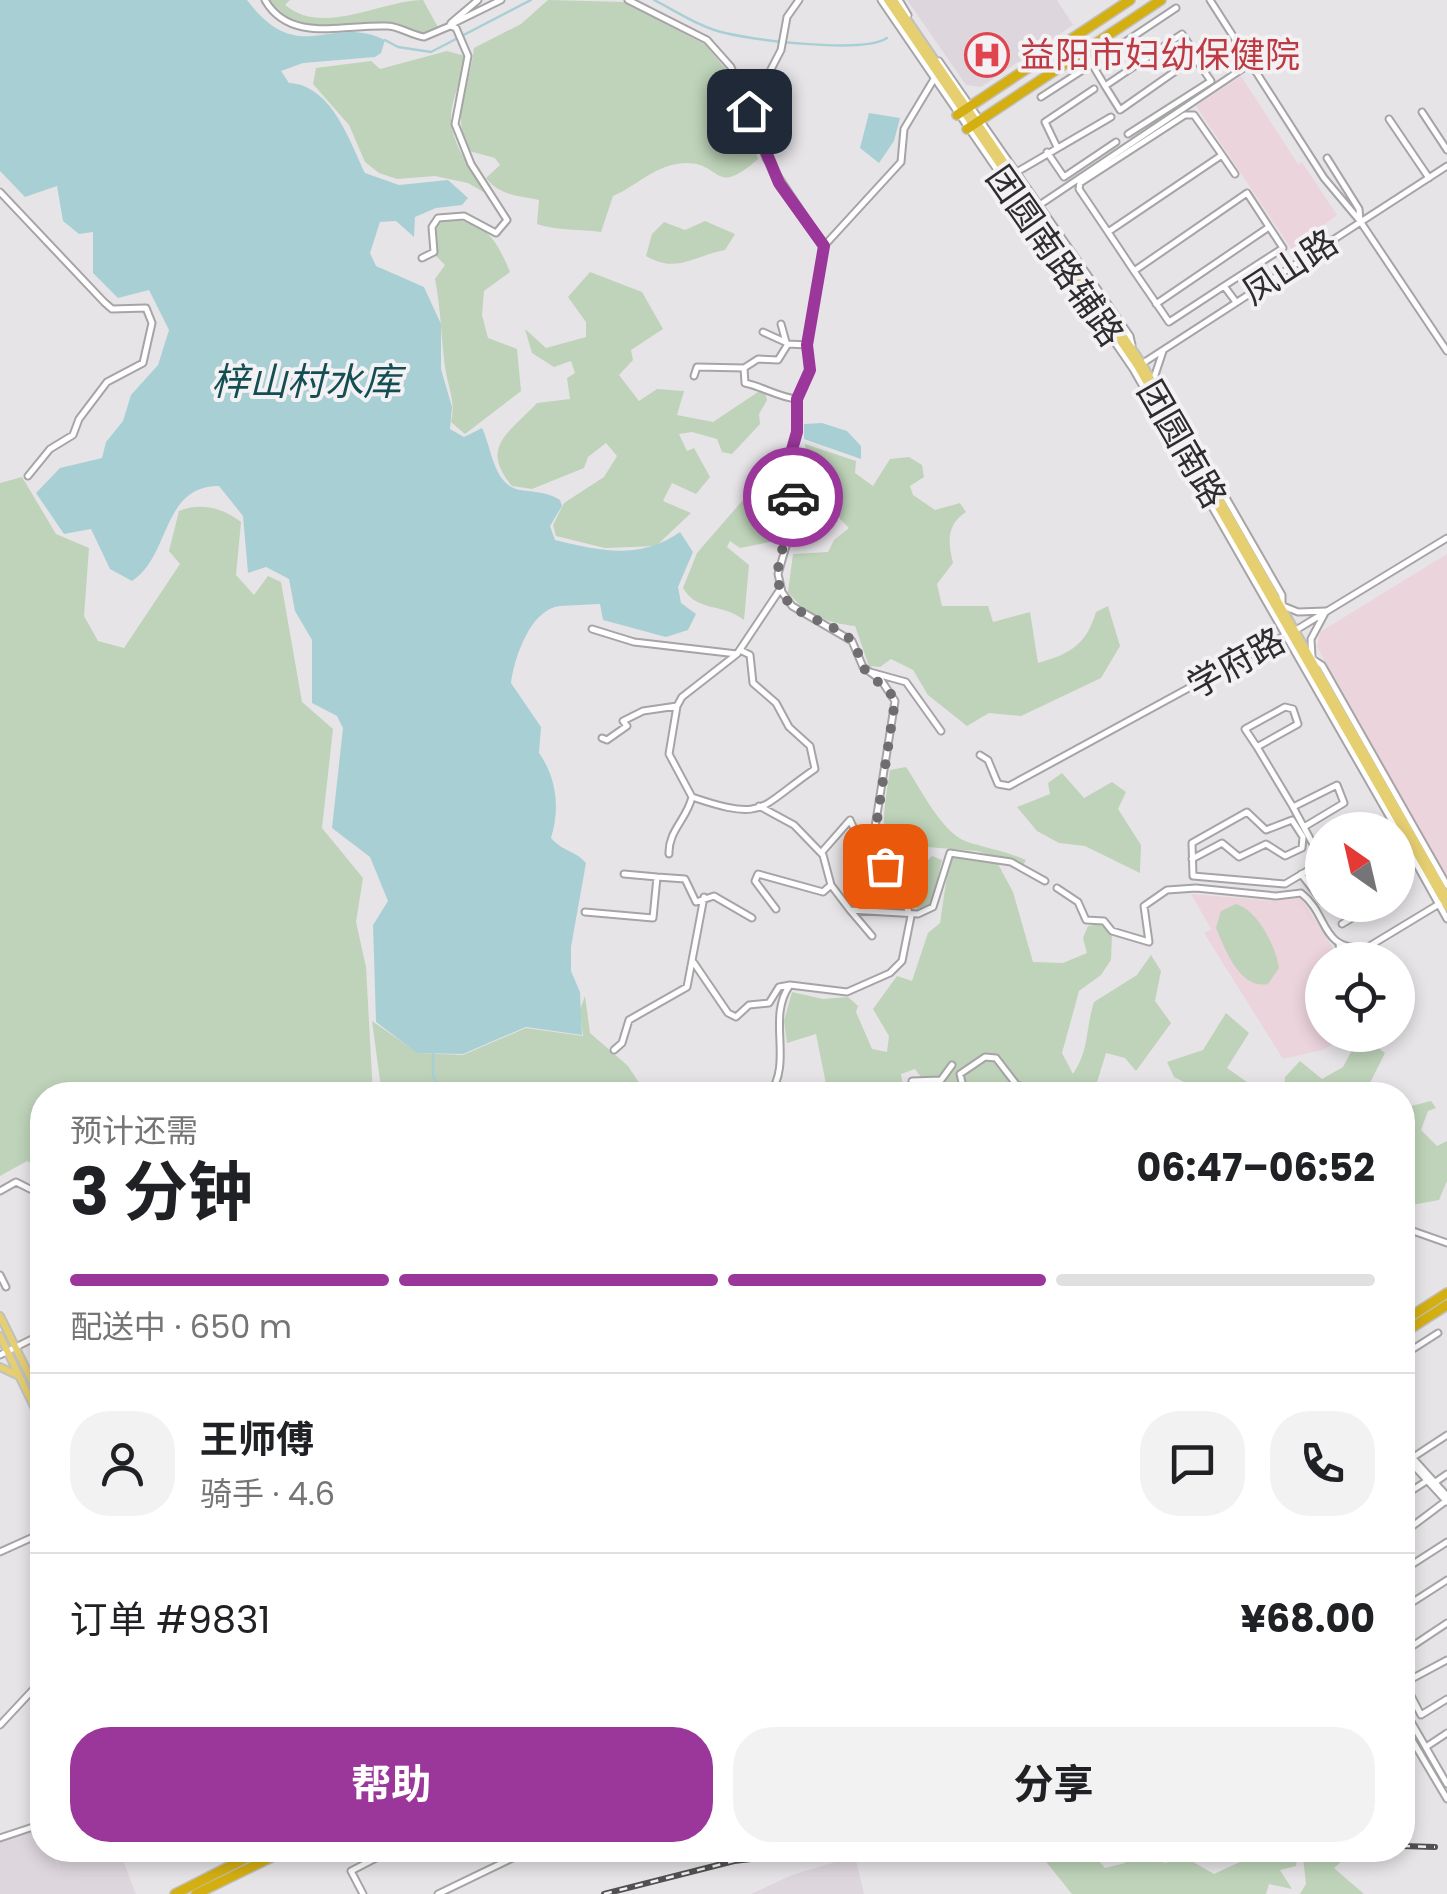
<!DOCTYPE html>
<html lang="zh">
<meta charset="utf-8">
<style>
body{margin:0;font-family:Poppins,"Noto Sans SC",sans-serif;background:#f2f2f2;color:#202124;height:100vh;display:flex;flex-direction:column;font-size:38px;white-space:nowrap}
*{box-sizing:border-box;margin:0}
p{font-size:32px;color:#757577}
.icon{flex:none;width:55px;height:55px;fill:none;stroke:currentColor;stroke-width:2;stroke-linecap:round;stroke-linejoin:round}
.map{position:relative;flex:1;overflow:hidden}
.drawer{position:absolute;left:30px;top:1082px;width:1385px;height:780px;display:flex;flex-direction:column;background:#fff;border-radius:40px;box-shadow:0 5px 15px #0003}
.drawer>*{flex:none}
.needle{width:65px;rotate:326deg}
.controls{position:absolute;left:1305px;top:812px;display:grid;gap:20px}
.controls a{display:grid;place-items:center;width:110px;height:110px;border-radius:50%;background:#fff;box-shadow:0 5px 15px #0003;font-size:50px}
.pin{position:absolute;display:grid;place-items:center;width:85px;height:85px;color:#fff;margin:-42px;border-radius:20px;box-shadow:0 5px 15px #0006}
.courier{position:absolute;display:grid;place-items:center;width:100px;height:100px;margin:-50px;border:8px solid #9b369b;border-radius:50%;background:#fff;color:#222;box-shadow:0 2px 12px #0007}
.head em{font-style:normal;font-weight:700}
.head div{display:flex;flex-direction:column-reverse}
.head{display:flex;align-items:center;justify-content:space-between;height:170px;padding:0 40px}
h1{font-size:65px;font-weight:700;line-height:75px}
.bar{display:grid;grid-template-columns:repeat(4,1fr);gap:15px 10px;align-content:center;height:120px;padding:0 40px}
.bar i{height:12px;border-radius:8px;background:#e0e0e0}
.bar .selected{background:#9b369b}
.bar p{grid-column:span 4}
.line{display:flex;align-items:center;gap:25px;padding:0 40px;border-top:2px solid #e0e0e0}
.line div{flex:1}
.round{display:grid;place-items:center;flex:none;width:105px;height:105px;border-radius:40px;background:#f2f2f2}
.action{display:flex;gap:20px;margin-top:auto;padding:20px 40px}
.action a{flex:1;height:115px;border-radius:40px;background:#9b369b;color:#fff;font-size:40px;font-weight:700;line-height:115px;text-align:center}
.action a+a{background:#f2f2f2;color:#202124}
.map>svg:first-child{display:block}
</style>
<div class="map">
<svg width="1447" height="1894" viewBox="0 0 1447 1894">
<rect width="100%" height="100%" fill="#e7e4e7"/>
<!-- built -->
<path fill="#ded6dd" d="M907,0H1057L1073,25L981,87L966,85Z
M41,1827L42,1850H51L61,1873L53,1850H119L136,1894H0V1842Z
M855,1856L864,1894H751L792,1875Z"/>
<!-- education -->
<path fill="#ecd4dd" d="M1241,76L1298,164L1302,162L1337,215L1292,250L1196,106Z
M1447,554V877L1317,647L1320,632Z
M1191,894L1276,901L1301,898L1334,950L1333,960H1322V1035H1349L1322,1050L1283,1059L1204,933L1211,929Z"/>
<!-- green -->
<path fill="#bed3b9" d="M269,0H290L285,5C323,37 382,0 423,0L439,29L427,35C414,33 401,24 388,23C350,18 292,44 269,0Z
M548,0L625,2L706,45L732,77L758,159C713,198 723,163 686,163C655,164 639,185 613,196L601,232C580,229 557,231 537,224L539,200C519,195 501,197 486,178L500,165L495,158L469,151C450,107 469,92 474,48L521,24Z
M447,51L465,56C464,78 450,99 451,120C452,145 474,175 487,194L468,183L435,176L397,179L379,173L365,162L349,125L313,84L316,68L371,61L380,69Z
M443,220C483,218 496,238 510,272L484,291L482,315L488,338L517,349L521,391L465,434L451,422C456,401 448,388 445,367C441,337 441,309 435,279L445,265L435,255L436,225Z
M705,221L735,234L725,250C693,256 677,274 646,256L652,234L664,222L685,230Z
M590,272L642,292L663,329L631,350L633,360L619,375L639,401L657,389L684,391L677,415L713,422L764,388L767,400L759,414L760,424L732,454L722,452L717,439L692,432L679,434L687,451L694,448L710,477L696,494L672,483L663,501L691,513L656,546L605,548L556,536L553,525L564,503L604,477L617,456L606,443L588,457L584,468L532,489L512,486C479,447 509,433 537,403L570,399L567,378L575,373L571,361L554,367L532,353L525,329L546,348L586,337V322L568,297Z
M805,444L856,461L855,473L873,486L890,459L909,457L922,465L924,477L910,486L913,495L935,510L960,503L966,512C946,525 948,542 953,563L937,584L942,606H988L993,622L1030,612L1038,663C1070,654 1086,645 1096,612L1108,606L1120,646L1101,678L1021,716L989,713L967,726L928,695L913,670L891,659L880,667L869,666L855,626C827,623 806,615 788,592L793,554L828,552L834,540L849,528L835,514V488L806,455Z
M22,477L56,534L89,548L84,616L98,641L124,648L180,564L169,551L179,511C201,502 223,508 241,522L236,575L254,595L268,576L281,582L302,702L333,729L322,828L363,878L356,922L366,967L373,1095H42V1170L27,1161L0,1176V483Z
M783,492L770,542L740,548L730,541L727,547L749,565L744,620C721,602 698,613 683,588L697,553L743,500Z
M906,767C921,789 941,831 965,841C985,848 1006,851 1026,860L1023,865L977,851L915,846L905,854L910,865L922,866L932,856L942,860L931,904L917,909C880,849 879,838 890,770Z
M1062,773L1084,798L1112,782L1126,792L1118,809L1141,845L1140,873L1085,846L1059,843L1037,831L1017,807L1050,794L1048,783Z
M950,855L998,864L1013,892L1033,962L1063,963L1087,953L1083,938L1088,926L1103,923L1112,934L1111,960L1101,975L1079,991L1062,1053L1073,1074C1090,1048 1085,1030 1094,1002L1137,975L1151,955L1161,971L1155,1001L1171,1023L1136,1071L1125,1058L1106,1053L1093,1095H954L943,1078L924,1081L915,1069L901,1074L903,1086L892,1095H802L826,1084L816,1034L787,1043L784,1021L792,992L823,999L848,997L858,1006L856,1012L872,1049L887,1052L889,1036L873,1009L897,976L912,981L928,933L940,923Z
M1236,904C1258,910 1276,947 1279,968L1268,984C1240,990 1225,949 1216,928L1221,911Z
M585,996L590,1033L628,1066L647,1095H382L372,1021L418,1053L463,1055L526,1028L583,1036L580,1010Z
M1226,1013L1249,1033L1227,1068L1247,1082L1253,1095H1193L1190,1085L1174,1077L1167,1062L1203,1050Z
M1360,1035L1385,1053L1364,1095H1284L1285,1077L1300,1061L1322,1079L1343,1067Z
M1431,1101L1436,1108L1428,1111L1421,1130L1437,1146L1447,1141V1181L1439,1200L1412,1205L1415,1193L1403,1180V1108Z
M1062,1850L1098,1860L1105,1868L1125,1863L1130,1855L1166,1863L1181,1855L1214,1874L1257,1854L1297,1859L1296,1866L1280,1870L1292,1889L1269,1884L1266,1894H1072L1039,1853Z
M1341,1855L1342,1861L1334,1868L1364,1894H1300L1306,1884L1303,1857Z"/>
<!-- water -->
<path fill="#a8d0d4" d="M0,0H247C299,69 331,13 385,40L381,53L375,57L303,63L281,71L289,83C331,85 349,139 365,173L399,185L448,180L468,198L462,205L436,208L415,217L414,237L396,221L380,222L370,253L376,266L424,287L441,324V369L452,407L450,429L464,437L482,428C492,448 493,485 520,490C535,492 547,492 560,500L562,506L550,526L555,540C600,551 640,560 680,532L693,552L678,587L681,603L696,614L688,630L666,637L603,620L600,604C586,605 573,605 560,606C530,609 514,659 511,683L541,727L539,753C557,778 560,810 551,838C562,851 576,851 586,863L571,947V971L580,992L582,1035L526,1027L463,1054L417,1053L376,1022L373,925L388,901L370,857L332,828L343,728L337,716L312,703V640L295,611L289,579L266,567L248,573L243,516L219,486C161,486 171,556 132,581L110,569L91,529L64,534L36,493L60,468L102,458L106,442L123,421L131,395L158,365L169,330L149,290L118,298L93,273V232L79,234L63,221L57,186L25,197L0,171Z
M869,113L900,118L894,141L879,163L860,148Z
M822,423L847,431L861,446V459L804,439V424Z"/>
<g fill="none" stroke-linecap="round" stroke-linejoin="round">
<!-- stream -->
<path stroke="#a8d0d4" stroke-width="2.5" d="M654,0C676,11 701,28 725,33C757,40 863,54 887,38
M385,40L398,47L431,52L531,0
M433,1053V1075L440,1095"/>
<!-- minor casing -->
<g stroke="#a6a4a6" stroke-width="9">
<path id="minor" d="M265,0C290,44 345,24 387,26C399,26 411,35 424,37L450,26L456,28L468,56L455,124L471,164L507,220L496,233L464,216L438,218L432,227L434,252L422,258
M628,0L707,40L731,67L766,158L824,246L807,345L810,370L797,399V432L787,467L795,515L778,574L782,592L792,606L852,641L863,667L881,680L895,701L875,827L885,866L911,916L902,961L890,973L847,992L790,985C766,1018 794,1061 769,1095
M881,0L1133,369L1397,830
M899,0L908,15
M1210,0L1324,178L1360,221
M451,23L478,0
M450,25L501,0
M939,61L1130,336L1132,345
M1105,86L1120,110L1197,56L1182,34L1105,86L1092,64L1176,8
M1041,97L1092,64L1074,37
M750,110L781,50L787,17L799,0
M1422,112L1447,150
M1389,119L1429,178
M1128,134L1211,81L1195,58
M1057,147L1045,122L1094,89
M1047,152L1064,177L1116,142
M1327,158L1359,209L1360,221L1447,351
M1015,173L1111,117
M0,192L104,302L112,309L146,308L152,323L143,363L107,382L79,419L73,435L50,449L28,476
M1038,206L1251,63
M1108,232L1079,189L1080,183L1185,115H1194L1222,155
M824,246L901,162L904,129L934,79
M1134,271L1108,232L1222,155L1235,174
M1224,286L1283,248L1247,193L1134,271L1169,322L1224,286L1236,302
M1156,304L1269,227
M781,324L786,342
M763,332L785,342
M1140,365L1447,166
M744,368L758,359L778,360L788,344L807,345
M694,376L697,367L744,368L745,383C764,387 777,397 797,399
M1153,381L1163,351
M1155,383L1164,390L1282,595V604
M1283,606L1298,612L1326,611L1311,639L1312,657
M592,629L634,642L737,654L781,588
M1296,630L1447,538
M1314,660L1322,665L1447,885
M870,672L906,682L941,731
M677,706L669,754L692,797C766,822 758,808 815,769L810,746L789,727L776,703L753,683L750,655L740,650
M602,738L607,740L627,726L623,721L643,711L677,706L682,697L737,654
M1257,747L1245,729L1285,707L1293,709L1298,724L1257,747L1293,807
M980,755L988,760L998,784L1009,786L1286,635
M759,806L794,825L823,855L831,885L850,910L918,914L933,907L950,853L1011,862L1045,881
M1304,827L1344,803L1337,785L1293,807L1322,861
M1376,830L1395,819
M1398,831L1447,919
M821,853L850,820L875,875L886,871
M669,854C668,831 687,819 692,797
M1192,859L1222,843L1239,857L1266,844L1285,856L1302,848L1303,837L1292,820L1266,830L1247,812L1192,843L1193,876L1285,884L1322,862
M1301,874L1322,901
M657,877L685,879L696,902L714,896L752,918
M1318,883L1322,880
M1057,888L1078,902L1086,920L1104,921L1112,931L1149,942L1144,906L1167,890L1196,888L1276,896L1301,893C1330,915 1319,952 1368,947L1444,901
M776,909L755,881L758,874L823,892L831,885
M850,910L872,936
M585,912L653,918L657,877L624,874
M1342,924L1374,905
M1339,945L1347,960
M1356,960L1366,949
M694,963L728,1013L736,1017L749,1005L769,1003L779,987L790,985
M614,1050L622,1043L629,1020L687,987L704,897
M945,1095L912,1081L941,1080L952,1065
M965,1095L960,1074L985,1057L996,1058L1016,1084L1041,1095
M1049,1095L1057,1089L1067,1095
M1107,1095L1116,1089L1123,1095
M0,1191L16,1182L42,1195
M1413,1231L1447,1243
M0,1275L6,1287
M0,1355L42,1334
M1402,1356L1438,1333
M1402,1446L1447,1496
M1402,1453L1447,1502
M1412,1458L1447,1435
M1434,1483L1447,1474
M1402,1497L1428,1480
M1402,1534L1447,1500
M0,1552L42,1533
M1402,1571L1447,1542
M1402,1609L1447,1580
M1402,1653L1447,1623
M1402,1684L1447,1660
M1406,1686L1421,1715L1447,1699
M1402,1706L1447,1784
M1402,1723L1447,1799
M0,1725L42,1680
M1426,1747L1447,1733
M0,1838L42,1824
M363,1894L351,1871L376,1858L372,1850
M438,1894L529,1850"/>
</g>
<!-- major casing -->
<g stroke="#c0c0c0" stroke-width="10">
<path id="major" d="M887,0L1137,366L1447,907
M894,0L1142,363L1447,896
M0,1316L42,1401
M0,1336L42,1423
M0,1367L17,1375"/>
</g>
<!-- highway casing -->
<g stroke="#c0c0c0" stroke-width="12">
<path id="highway" d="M957,115L1130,0
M967,129L1161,0
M1402,1322L1447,1293
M1402,1334L1447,1305
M175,1894L262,1850
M196,1894L286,1850"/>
</g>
<!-- minor -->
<use href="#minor" stroke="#fff" stroke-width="5"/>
<!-- major -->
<use href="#major" stroke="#e5cf71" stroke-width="6"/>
<!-- highway -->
<use href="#highway" stroke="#d4af12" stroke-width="9"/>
<!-- rail casing -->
<g stroke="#525152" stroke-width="6">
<path id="rail" d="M1402,1846L1435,1847
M604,1894L734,1861L825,1850"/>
</g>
<!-- rail -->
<use href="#rail" stroke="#f4f1f4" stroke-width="2.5" stroke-dasharray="8" stroke-linecap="butt"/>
</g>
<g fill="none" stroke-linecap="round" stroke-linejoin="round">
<!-- done -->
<path stroke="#6f6d6f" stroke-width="10" stroke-dasharray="0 18" d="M793,497C796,526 778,547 778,574C777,616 828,618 850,639C859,648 858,658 863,667C872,681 887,684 895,701L876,827L885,866"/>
<!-- route -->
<path stroke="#9b369b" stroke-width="12" d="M749,111L779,183L824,246L807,345L810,370L797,399V432L787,467L793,497"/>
</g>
<!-- icons -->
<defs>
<g id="hospital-ring" transform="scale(2.25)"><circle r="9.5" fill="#f4f1f4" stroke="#e0444e" stroke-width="1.5"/><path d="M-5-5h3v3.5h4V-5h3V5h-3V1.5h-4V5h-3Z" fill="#e0444e"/></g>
</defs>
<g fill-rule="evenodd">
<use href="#hospital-ring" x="987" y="55"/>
</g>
<g text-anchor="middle" stroke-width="8" stroke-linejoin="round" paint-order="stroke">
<!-- health labels -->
<g font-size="35" fill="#be3a42" stroke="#f4f1f4" text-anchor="start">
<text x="1020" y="67">益阳市妇幼保健院</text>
</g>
<!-- street labels -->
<g font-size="35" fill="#2e2d2e" stroke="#f4f1f4">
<text transform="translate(1055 256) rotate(55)" y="12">团圆南路辅路</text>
<text transform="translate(1290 267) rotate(-33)" y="12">凤山路</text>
<text transform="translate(1182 444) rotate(60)" y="12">团圆南路</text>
<text transform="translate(1236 663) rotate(-29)" y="12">学府路</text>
</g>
<!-- water labels -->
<g font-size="38" font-style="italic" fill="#134e53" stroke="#f4f1f4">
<text x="306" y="395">梓山村水库</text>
</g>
</g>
</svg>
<div class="controls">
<a><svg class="needle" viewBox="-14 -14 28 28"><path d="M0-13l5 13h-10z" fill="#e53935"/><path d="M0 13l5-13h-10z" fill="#757577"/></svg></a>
<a><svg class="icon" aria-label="locate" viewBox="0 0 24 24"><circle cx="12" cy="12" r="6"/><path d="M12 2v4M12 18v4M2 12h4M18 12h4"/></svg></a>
</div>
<div class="pin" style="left:885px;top:866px;background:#ea580c"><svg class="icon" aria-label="bag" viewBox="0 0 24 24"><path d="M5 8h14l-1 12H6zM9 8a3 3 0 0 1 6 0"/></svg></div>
<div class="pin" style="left:749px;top:111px;background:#1f2937"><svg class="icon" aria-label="home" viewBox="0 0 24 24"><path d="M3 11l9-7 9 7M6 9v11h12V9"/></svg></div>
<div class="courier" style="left:793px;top:497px"><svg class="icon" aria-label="car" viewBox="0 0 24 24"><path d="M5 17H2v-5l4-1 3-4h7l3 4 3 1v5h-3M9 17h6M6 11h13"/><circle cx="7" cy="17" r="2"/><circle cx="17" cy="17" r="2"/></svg></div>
<section class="drawer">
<div class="head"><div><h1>3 分钟</h1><p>预计还需</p></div><em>06:47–06:52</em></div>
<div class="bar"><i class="selected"></i><i class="selected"></i><i class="selected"></i><i></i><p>配送中 · 650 m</p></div>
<div class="line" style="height:180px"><a class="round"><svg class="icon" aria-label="person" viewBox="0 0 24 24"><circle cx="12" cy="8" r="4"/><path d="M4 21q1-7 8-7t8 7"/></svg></a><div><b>王师傅</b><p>骑手 · 4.6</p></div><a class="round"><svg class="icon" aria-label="chat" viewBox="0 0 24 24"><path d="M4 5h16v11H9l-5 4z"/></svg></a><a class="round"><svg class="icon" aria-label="phone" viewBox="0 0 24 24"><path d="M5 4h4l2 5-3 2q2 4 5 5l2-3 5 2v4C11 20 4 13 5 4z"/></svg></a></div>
<div class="line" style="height:130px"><div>订单 #9831</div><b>¥68.00</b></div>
<div class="action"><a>帮助</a><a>分享</a></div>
</section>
</div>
